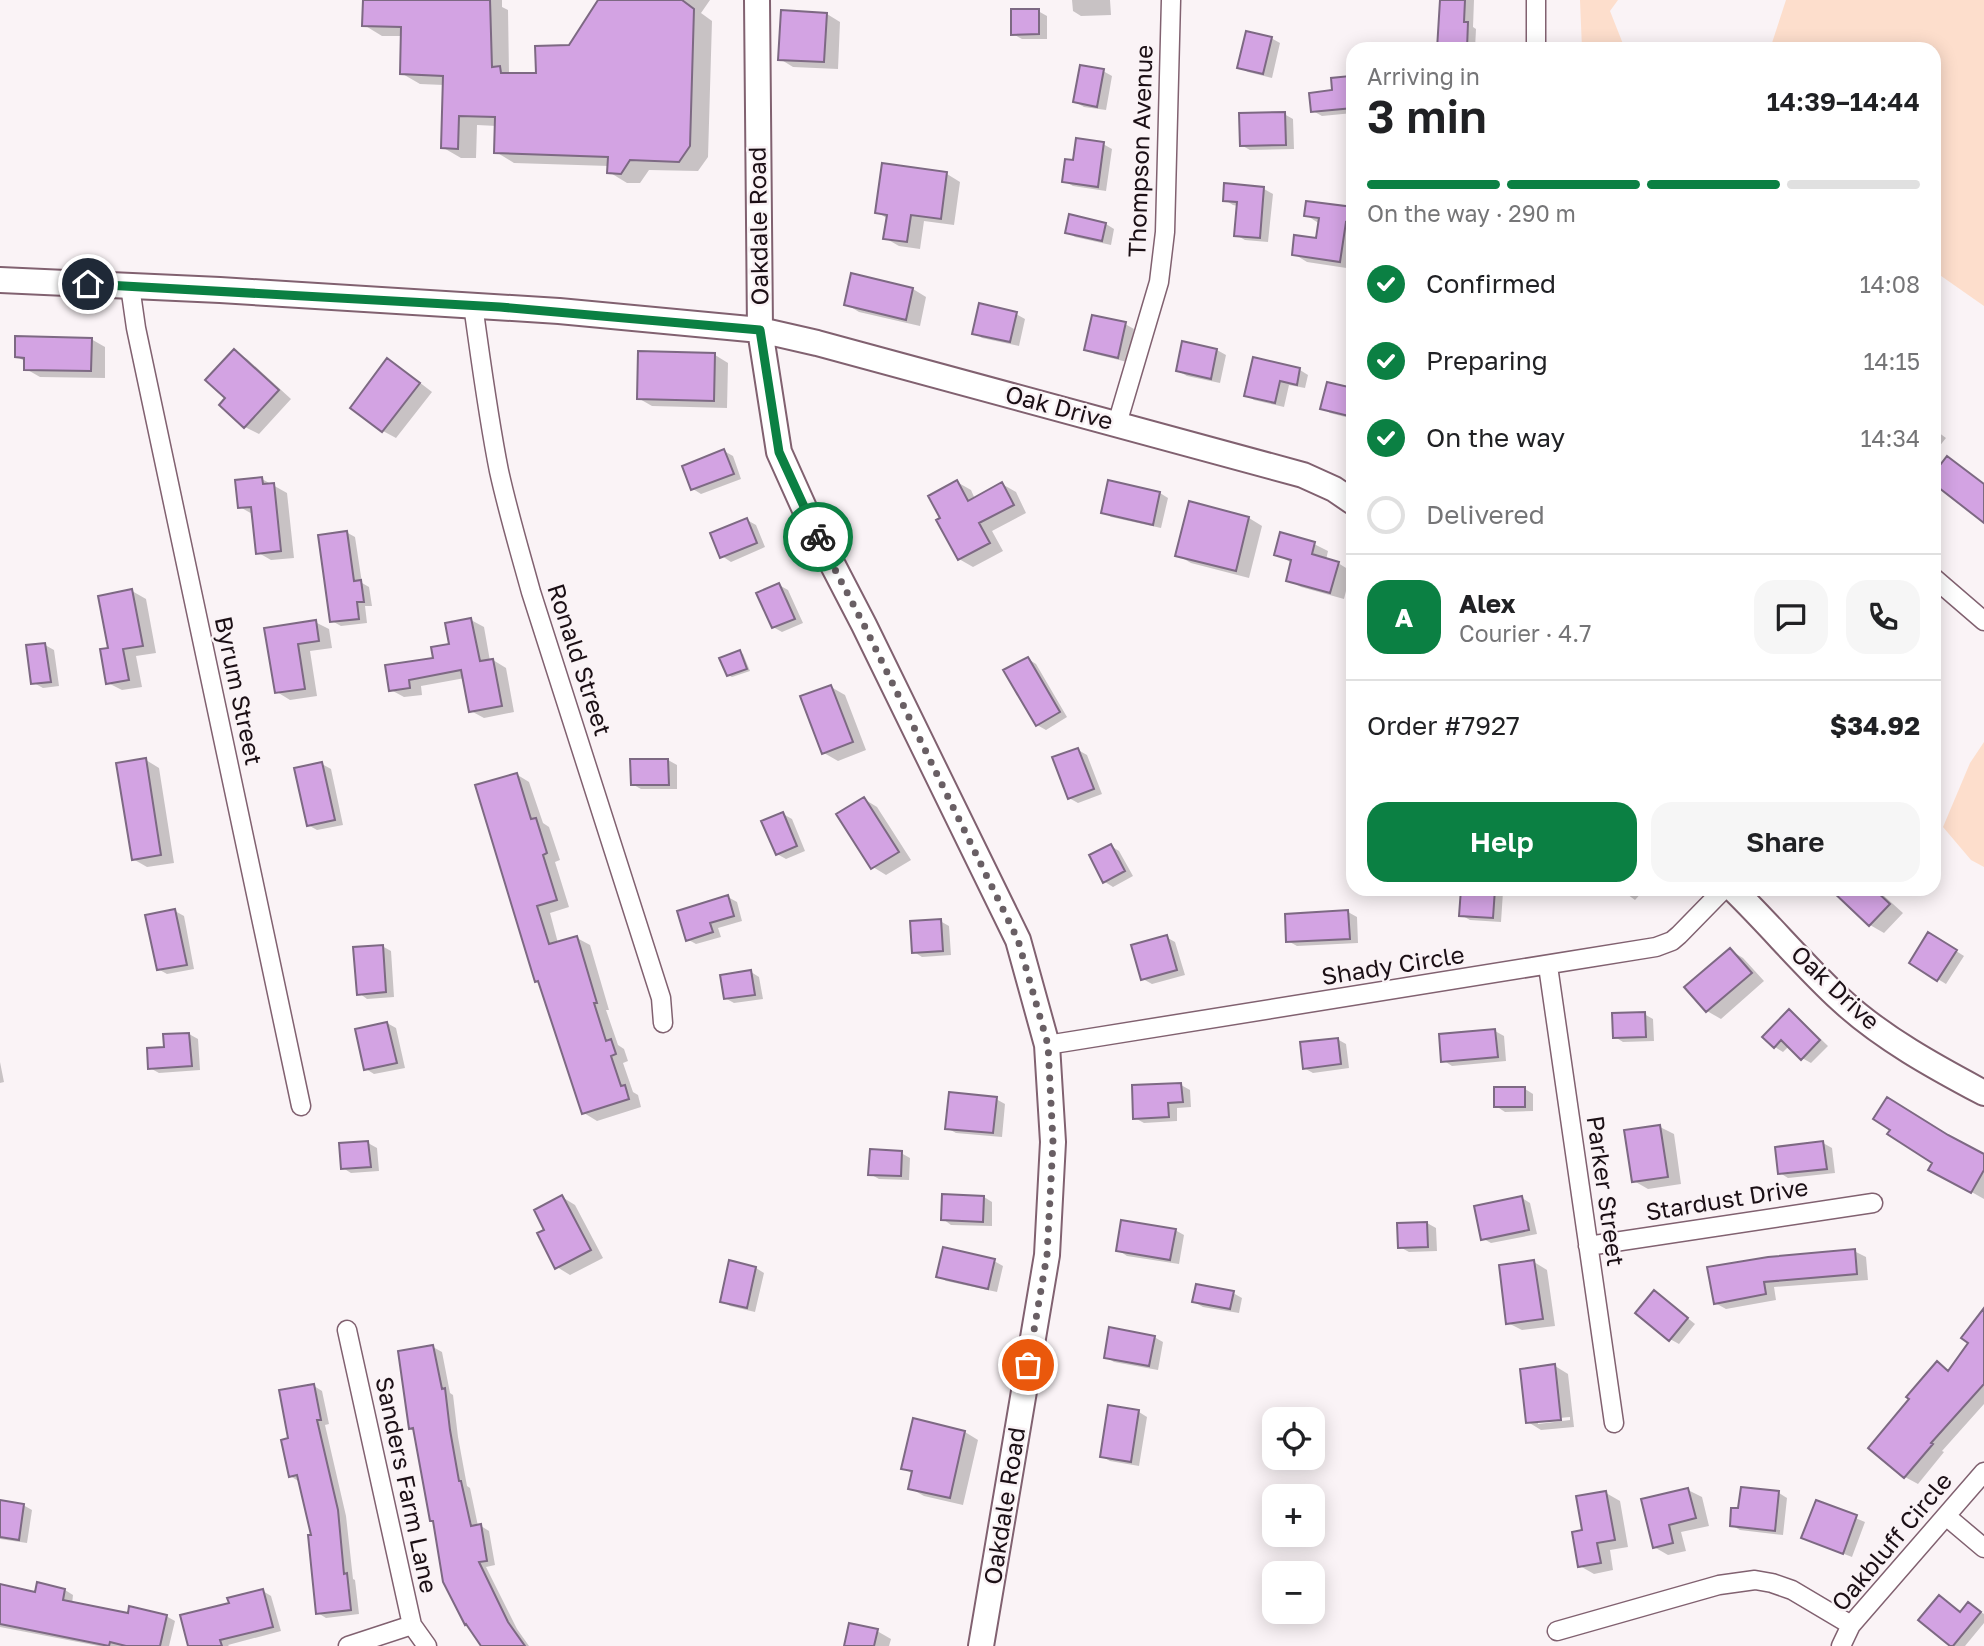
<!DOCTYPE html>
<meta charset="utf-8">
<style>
body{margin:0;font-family:"Golos Text",sans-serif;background:#f6f6f6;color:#202124;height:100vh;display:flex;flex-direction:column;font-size:26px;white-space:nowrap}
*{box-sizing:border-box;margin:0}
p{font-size:23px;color:#757577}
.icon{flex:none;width:38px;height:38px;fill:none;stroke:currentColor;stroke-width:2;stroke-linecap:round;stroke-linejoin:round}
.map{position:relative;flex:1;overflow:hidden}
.sheet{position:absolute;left:1346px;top:42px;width:595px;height:854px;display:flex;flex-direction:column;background:#fff;border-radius:21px;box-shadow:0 4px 18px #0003}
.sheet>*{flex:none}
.buttons{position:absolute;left:1262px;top:1407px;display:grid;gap:14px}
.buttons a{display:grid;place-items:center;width:63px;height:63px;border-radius:14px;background:#fff;box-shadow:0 4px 18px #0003;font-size:35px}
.pin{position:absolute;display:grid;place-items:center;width:60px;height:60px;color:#fff;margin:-30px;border:4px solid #fff;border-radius:50%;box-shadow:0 2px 7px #0007}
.courier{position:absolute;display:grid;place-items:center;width:70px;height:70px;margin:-35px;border:5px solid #0b8043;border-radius:50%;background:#fff;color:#222;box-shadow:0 2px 9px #0007}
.overview em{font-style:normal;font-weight:600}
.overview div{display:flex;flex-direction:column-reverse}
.overview{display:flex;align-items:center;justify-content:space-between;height:119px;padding:0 21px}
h1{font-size:46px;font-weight:600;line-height:52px}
.bar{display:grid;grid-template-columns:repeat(4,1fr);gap:10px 7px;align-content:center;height:84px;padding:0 21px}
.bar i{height:9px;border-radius:5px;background:#e0e0e0}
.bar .current{background:#0b8043}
.bar p{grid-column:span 4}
.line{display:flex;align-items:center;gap:18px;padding:0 21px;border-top:2px solid #e0e0e0}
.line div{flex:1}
.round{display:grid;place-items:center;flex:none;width:74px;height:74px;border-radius:21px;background:#f6f6f6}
ol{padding:0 21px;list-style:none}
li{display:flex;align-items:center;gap:21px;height:77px}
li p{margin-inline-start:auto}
li .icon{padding:7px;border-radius:50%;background:#0b8043;color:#fff;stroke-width:4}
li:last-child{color:#757577}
li i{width:38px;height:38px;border:4px solid #e0e0e0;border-radius:50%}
.button{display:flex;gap:14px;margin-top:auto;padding:14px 21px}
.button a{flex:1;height:80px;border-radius:21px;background:#0b8043;color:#fff;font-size:28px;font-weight:600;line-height:80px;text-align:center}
.button a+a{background:#f6f6f6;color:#202124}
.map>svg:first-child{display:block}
</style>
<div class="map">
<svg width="1984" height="1646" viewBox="0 0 1984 1646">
<rect width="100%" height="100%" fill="#faf3f6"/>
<!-- green -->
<path fill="#fddecc" d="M1580,0H1618L1610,11L1625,49H1582Z
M1786,0H1984V306L1934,271V49H1770Z
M1984,742V867L1971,860L1943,827L1970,763Z"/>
<!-- shadow -->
<path fill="#0003" fill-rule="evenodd" d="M365,0H502V7L508,10L509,73L538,75L570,47L600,0H710L701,13L712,21L708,157L698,171L649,170L640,183H627L609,172V166L514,163L496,152L497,126L477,125L476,158H461L442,147L444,85L420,84L401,73L402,36H382L364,25Z
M1072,0H1110L1111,15L1081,16L1073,11Z
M1441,0H1474L1473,27L1476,29L1475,49H1439Z
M1038,11L1047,16V39H1022L1013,34Z
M827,14L840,22L838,69L793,67L780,59Z
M1271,38L1280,43L1272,78L1248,72L1239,67Z
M1103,71L1112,76L1106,110L1084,107L1075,102Z
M1350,78L1353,80V113L1322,116L1313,111Z
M1284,114L1293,119L1294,149L1250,150L1241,145Z
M1103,144L1112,149L1106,191L1073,186L1064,181L1074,162Z
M947,174L960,182L954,225L924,221L920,249L899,246L885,238L888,219L877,212Z
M1264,189L1273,194L1268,242L1245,240L1236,235L1238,206L1233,205L1225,200Z
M1353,209V269L1307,262L1294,254L1318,240L1320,224L1306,215Z
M1070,216L1106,224L1114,229L1111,245L1075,237L1067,232Z
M852,275L913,289L926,297L920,326L859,312L846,304Z
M1016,314L1025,319L1019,346L982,338L974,333Z
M1125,324L1134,329L1127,362L1095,354L1086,349Z
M91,339L105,347V378L40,377L26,369V362L16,356Z
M1184,343L1217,350L1226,355L1220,383L1187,376L1178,371Z
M234,351L247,359L291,399L259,434L245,427L228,398Z
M715,355L728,363L727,408L652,406L638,398Z
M1254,359L1300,370L1308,375L1305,388L1289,385L1284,407L1254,400L1246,395Z
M388,360L401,368L432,392L396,438L383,431Z
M1353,381V419L1330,413L1322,408L1351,390Z
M1934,429L1946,438L1934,453Z
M724,451L733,456L741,479L701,494L693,489Z
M262,479L287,493L294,558L271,560L257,552L254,515L240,507Z
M957,482L971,490L975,499L1002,484L1016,492L1026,513L992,531L1003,551L973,567L959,559L942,519Z
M1160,493L1168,498L1161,528L1111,517L1103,512Z
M1191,503L1249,518L1262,526L1249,578L1191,563L1177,555Z
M747,520L756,525L765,547L731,562L722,556Z
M346,532L355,537L362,583L369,587L372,606H365L367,623L341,626L332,621Z
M1314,544L1328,551L1326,560L1338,563L1351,571L1344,599L1301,587L1288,580L1292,563L1276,554Z
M779,585L788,590L803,623L782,632L773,627Z
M132,591L146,599L156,653L136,656L142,687L122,690L108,683L110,649Z
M471,620L484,627L490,661L493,660L506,668L514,712L484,718L471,711L465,678L421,686L422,695L404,697L391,690L435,660L451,646Z
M315,622L329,629L332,648L310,651L317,696L290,700L277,692L266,629Z
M45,645L54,650L59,686L43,688L34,683Z
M740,652L743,654L750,671L732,677L728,675Z
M1028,659L1036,664L1067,717L1046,730L1037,725Z
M831,687L845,695L866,750L838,761L824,753Z
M1078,750L1087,755L1102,794L1078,803L1069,798Z
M146,760L159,768L174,863L147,867L133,859Z
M668,760L677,765V789H641L632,784Z
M322,764L331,769L343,825L317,830L308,825Z
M516,774L529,782L543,823L549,827L560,860L555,862L569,907L550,913L558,943L577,938L590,945L609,1010H606L618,1045L624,1049L628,1061L623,1063L633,1092L638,1095L641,1107L597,1121L584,1113L541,984L536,981Z
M864,799L877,807L911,860L886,875L873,867Z
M783,814L792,819L805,851L786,859L777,854Z
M1111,846L1119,851L1133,876L1113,887L1105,882Z
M1463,889H1498L1503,892L1501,922L1470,920L1461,915Z
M1620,889H1645L1635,900Z
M1832,889H1888L1883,895L1903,913L1884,933L1870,925Z
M728,897L737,902L742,921L718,928L721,937L696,944L687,939Z
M175,911L184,916L194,969L167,974L158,969Z
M1348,912L1357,917L1358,943L1297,946L1288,941Z
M940,921L949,926L951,955L922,957L914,952Z
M1929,934L1964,956L1946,984L1911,963Z
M1166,937L1175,942L1185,975L1152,984L1143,979Z
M382,946L391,951L394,997L367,999L359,993Z
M1730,950L1743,958L1764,981L1721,1019L1707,1011Z
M751,972L759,977L763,999L734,1003L725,998Z
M1789,1012L1798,1017L1828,1046L1811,1063L1802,1058L1789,1046L1783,1052L1775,1047Z
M1644,1014L1653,1019L1654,1041L1623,1042L1615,1037Z
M387,1023L396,1028L405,1068L374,1074L366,1069Z
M1495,1031L1504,1036L1506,1061L1452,1066L1443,1060Z
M189,1034L198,1039L200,1070L159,1073L150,1068L165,1049Z
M1337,1039L1346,1044L1349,1068L1313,1073L1304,1068Z
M0,1062L4,1082L0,1083Z
M1181,1085L1190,1090L1191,1107L1177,1108V1121L1144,1123L1135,1118Z
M1525,1089L1533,1094V1111L1505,1112L1496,1106Z
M996,1099L1005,1104L1002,1137L956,1133L947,1128Z
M1660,1127L1674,1134L1681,1184L1648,1189L1634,1181Z
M1953,1139L1984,1156V1199L1931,1169Z
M368,1143L377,1148L379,1171L351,1173L343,1168Z
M1823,1143L1832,1148L1835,1173L1788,1178L1780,1173Z
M901,1153L910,1158L909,1180L879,1179L870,1174Z
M562,1197L575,1205L603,1258L570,1275L557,1267L547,1230Z
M984,1197L992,1202V1226L951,1225L943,1219Z
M1522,1198L1530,1203L1537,1234L1491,1243L1482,1238Z
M1427,1223L1436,1228L1437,1251L1409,1252L1400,1247Z
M1175,1230L1184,1235L1179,1264L1127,1256L1118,1250Z
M1854,1251L1866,1257L1868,1280L1774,1287L1776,1300L1726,1309L1715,1303L1768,1258Z
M994,1261L1003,1266L997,1292L946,1281L938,1276Z
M1534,1262L1547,1270L1555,1326L1522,1330L1508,1323Z
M756,1268L764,1273L755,1312L730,1306L722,1301Z
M1655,1292L1695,1324L1679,1344L1670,1339Z
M1233,1293L1242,1298L1239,1313L1203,1307L1194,1302Z
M1984,1318V1404L1942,1451L1944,1452L1918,1484L1905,1477L1871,1448L1938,1364L1950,1371L1971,1343Z
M1154,1337L1163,1342L1158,1370L1114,1362L1106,1357Z
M433,1347L442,1352L450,1393L453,1395L458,1437L467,1486L470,1488L478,1526H481L489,1531L495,1565L486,1567L517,1629L529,1646H483L415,1430L411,1428Z
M1555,1366L1568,1374L1574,1427L1541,1430L1528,1422ZM1570,1417V1420L1538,1424V1420Z
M314,1386L322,1391L329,1424L325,1425L346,1516L353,1579L355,1580L359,1614L326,1618L318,1613L313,1536L300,1482L290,1476V1440Z
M1139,1412L1147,1417L1139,1466L1110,1461L1101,1456Z
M914,1421L965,1432L978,1440L963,1505L924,1496L910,1488L913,1474L903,1468Z
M1688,1490L1702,1497L1709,1526L1681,1532L1686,1551L1668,1555L1654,1547Z
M1606,1493L1620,1501L1628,1547L1610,1550L1613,1570L1594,1574L1580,1566L1584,1532Z
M1779,1493L1787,1498L1783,1535L1740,1530L1731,1525L1740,1509Z
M0,1502L23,1505L32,1510L27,1543L0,1539Z
M1817,1502L1865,1522L1852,1557L1803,1538Z
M0,1586L36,1594L65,1590L73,1595L72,1604L129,1615L166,1616L175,1621L169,1646H99L0,1627Z
M263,1591L271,1596L281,1631L228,1645L229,1646H189L231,1605Z
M1969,1604L1984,1614V1623L1965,1646H1953L1961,1613Z
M877,1631L891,1639L889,1646H846Z"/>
<!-- building -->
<path fill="#d3a3e3" stroke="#7d6983" stroke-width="2" d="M363,0H490L492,67L500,66L501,73H536L535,46L569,45L598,0H682L694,9L690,146L679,162L630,160L621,174L607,173L608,157L494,153L495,117L459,116L458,149L441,148L443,76L400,74L401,27L362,26Z
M1440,0H1465L1464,22H1468L1467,49H1437Z
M1011,9H1039V34L1011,35Z
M781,10L827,13L824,62L778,60Z
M1246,31L1272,37L1263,74L1237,68Z
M1080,65L1104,69L1097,107L1073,102Z
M1350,76L1353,108L1311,112L1309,93L1332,90L1331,78Z
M1285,112L1286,145L1240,146L1239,113Z
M1076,138L1104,142L1098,187L1062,182L1065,159L1073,160Z
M882,163L947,172L941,219L911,215L907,242L883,239L887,215L875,213Z
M1224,183L1264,187L1260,238L1234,236L1237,202L1223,201Z
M1306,201L1353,207V223L1346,222L1340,262L1292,255L1294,235L1316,238L1319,218L1304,216Z
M1069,214L1106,223L1102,241L1065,233Z
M851,273L913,288L906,320L844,305Z
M979,303L1017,312L1010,342L972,334Z
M1092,315L1126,322L1118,358L1084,350Z
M15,336L92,338L91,371L24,370V358L15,357Z
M1182,341L1217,349L1211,379L1176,371Z
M234,349L279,390L244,428L219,405L225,398L205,380Z
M638,351L715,353L714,401L637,399Z
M1253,357L1300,368L1297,385L1280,381L1275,403L1244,396Z
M387,358L420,383L382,432L350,408Z
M1327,382L1353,388V417L1320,409Z
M724,449L734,474L691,490L682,466Z
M1947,456L1984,484V523L1934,484V473Z
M262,477L263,484L274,483L281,551L256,554L251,507L238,508L235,480Z
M957,480L968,501L1002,482L1014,505L979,523L990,543L958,560L936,520L940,518L928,496Z
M1108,480L1160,492L1153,525L1101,513Z
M1189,501L1249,517L1236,571L1175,556Z
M747,518L757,543L720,558L710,533Z
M347,531L354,581L361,580L364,602H357L359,619L330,622L318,535Z
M1280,532L1315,542L1312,554L1339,562L1330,593L1286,581L1291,560L1274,555Z
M779,583L795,619L772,628L756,593Z
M132,589L143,646L123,649L129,680L106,684L100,649L108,648L98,596Z
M471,618L480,661L493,659L502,706L469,712L461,670L409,680L410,688L389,691L385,665L433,658L431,647L449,644L445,623Z
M316,620L319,641L298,644L305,689L275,693L264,628Z
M45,643L51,682L31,684L26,645Z
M740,650L747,669L727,676L719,658Z
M1028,657L1060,712L1036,726L1003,670Z
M831,685L853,742L822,754L800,696Z
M1078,748L1094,789L1068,799L1052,757Z
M146,758L161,855L132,860L116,763Z
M630,759H668L669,785H631Z
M322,762L335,820L307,826L294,768Z
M517,773L531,819L536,818L547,853L543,855L557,900L537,906L549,944L577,936L597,1003H594L606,1041L611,1039L616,1054L611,1056L621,1086L625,1085L629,1099L582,1114L538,981L535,982L475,785Z
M864,797L899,852L871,869L836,814Z
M783,812L797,846L776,855L761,821Z
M1111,844L1125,871L1103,883L1089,855Z
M1461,889H1495L1493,918L1459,916Z
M1830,889H1874L1890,904L1869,926Z
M728,895L734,916L710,923L713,932L686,941L677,911Z
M175,909L187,965L157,970L145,915Z
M1348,910L1350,939L1286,942L1285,914Z
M941,919L943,951L912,953L910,921Z
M1928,932L1957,950L1937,981L1909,963Z
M1167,935L1177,970L1141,980L1131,945Z
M383,945L386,992L357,995L353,947Z
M1730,948L1752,973L1706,1012L1684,987Z
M751,970L755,995L724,999L720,975Z
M1789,1009L1820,1040L1801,1060L1781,1040L1774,1048L1762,1037Z
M1645,1012L1646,1037L1613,1038L1612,1013Z
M387,1022L397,1063L364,1070L355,1029Z
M1495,1029L1498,1057L1441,1062L1439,1034Z
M189,1033L192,1066L148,1069L147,1048L164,1047L163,1034Z
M1338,1038L1341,1064L1303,1069L1300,1042Z
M1181,1083L1183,1102L1168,1103L1169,1117L1133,1119L1132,1085Z
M1494,1087H1525V1107H1494Z
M949,1092L997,1097L993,1133L945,1129Z
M1887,1097L1948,1135L1984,1154V1170L1971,1193L1928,1170L1932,1163L1887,1134L1890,1130L1873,1119Z
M1660,1125L1668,1177L1632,1182L1624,1130Z
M368,1141L371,1167L341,1169L339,1143Z
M1823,1141L1827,1169L1778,1174L1775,1147Z
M870,1149L902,1151L901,1176L868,1175Z
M942,1194L984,1196L983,1222L941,1220Z
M562,1195L591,1250L555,1269L537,1233L544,1230L534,1210Z
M1522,1196L1529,1230L1481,1240L1474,1206Z
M1121,1220L1176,1229L1170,1260L1116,1251Z
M1427,1222L1428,1247L1398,1248L1397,1223Z
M943,1247L995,1259L988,1289L936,1277Z
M1855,1249L1857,1274L1764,1282L1766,1294L1714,1304L1707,1267L1768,1257Z
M729,1260L756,1267L747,1308L720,1302Z
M1534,1260L1543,1319L1506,1324L1499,1265Z
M1196,1284L1234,1291L1230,1309L1192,1302Z
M1654,1290L1688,1318L1669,1341L1635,1313Z
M1984,1308V1384L1931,1443L1933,1444L1904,1478L1868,1448L1909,1399L1906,1397L1937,1361L1948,1371L1968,1343L1961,1338Z
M1109,1327L1155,1336L1149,1366L1104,1358Z
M433,1345L442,1389L445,1388L450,1430L459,1481H461L471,1526L481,1524L487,1561L479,1562L508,1622L525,1646H481L466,1624L465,1625L443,1582L433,1521H430L413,1428L409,1429L398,1351Z
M1555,1364L1561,1420L1526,1423L1520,1369Z
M314,1384L321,1420H317L338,1510L344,1574L347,1573L351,1610L316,1614L308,1535H311L297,1475L289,1477L281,1440L288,1438L279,1390Z
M1108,1405L1139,1410L1131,1462L1100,1457Z
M913,1418L965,1431L950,1498L908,1489L912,1471L901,1469Z
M1741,1487L1779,1491L1775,1531L1730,1526L1731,1508H1738Z
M1688,1488L1696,1518L1669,1525L1673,1543L1653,1548L1641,1499Z
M1606,1491L1615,1540L1597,1543L1601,1563L1578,1567L1572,1532L1582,1530L1576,1496Z
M0,1500L24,1504L19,1540L0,1537Z
M1816,1500L1857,1515L1843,1554L1801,1538Z
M37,1582L65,1589L63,1600L128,1613L129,1606L167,1615L160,1646H126L110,1642L109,1646L0,1624V1584L35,1592Z
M263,1589L273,1627L220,1640L222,1646H188L180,1615L229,1603L227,1598Z
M1939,1595L1960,1612L1968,1602L1981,1612L1953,1646H1950L1918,1620Z
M849,1623L878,1629L874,1646H844Z"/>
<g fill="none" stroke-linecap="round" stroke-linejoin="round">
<!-- street casing -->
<g stroke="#816170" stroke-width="21">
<path id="street" d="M1536,0V49
M130,286L136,328L301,1106
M473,305C481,361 488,416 499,471C508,512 520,552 531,592L661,998L663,1023
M1117,424L1159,282L1165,232L1171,0
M1934,578L1984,621
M1548,966L1614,1423
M1047,1045L1656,947L1672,941L1679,935L1724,889
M1588,1246L1873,1203
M347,1330L412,1625L427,1646
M1946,1516L1984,1548
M1557,1631L1719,1585L1755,1580L1772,1583L1792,1590L1851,1625
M348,1646L412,1625
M1841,1646L1851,1625L1984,1472"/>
</g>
<!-- secondary casing -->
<g stroke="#816170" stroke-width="28">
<path id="secondary" d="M757,0L760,330L779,452L810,521L864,625L1018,940L1047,1045L1053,1142L1047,1255L981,1646
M0,280L220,290L559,311L760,330L817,343L1303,475L1334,489L1353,502
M1733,889C1770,925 1803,965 1841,1000C1882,1038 1935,1067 1984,1093"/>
</g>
<!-- street -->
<use href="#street" stroke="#fff" stroke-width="18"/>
<!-- secondary -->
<use href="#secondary" stroke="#fff" stroke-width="24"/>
</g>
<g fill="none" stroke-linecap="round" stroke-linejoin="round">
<!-- done -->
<path stroke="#695f64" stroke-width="7" stroke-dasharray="0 12.6" d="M818,537L864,625L1018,940L1048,1045L1053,1142L1047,1255L1028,1365"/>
<!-- route -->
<path stroke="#0b8043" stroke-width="9" d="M88,284L500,307L760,330L779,452L818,537"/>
</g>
<g text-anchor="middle" stroke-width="5" stroke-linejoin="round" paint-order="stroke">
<!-- street labels -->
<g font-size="24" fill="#1b0f15" stroke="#faf3f6">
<text transform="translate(1141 151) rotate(-88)" y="8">Thompson Avenue</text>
<text transform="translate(759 226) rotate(-91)" y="8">Oakdale Road</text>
<text transform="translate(1059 408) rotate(15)" y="8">Oak Drive</text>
<text transform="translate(579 660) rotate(72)" y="8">Ronald Street</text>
<text transform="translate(238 691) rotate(78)" y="8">Byrum Street</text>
<text transform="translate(1393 966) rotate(-9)" y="8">Shady Circle</text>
<text transform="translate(1835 988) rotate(43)" y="8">Oak Drive</text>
<text transform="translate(1605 1191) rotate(82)" y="8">Parker Street</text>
<text transform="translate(1727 1200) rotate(-9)" y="8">Stardust Drive</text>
<text transform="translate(406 1485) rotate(78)" y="8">Sanders Farm Lane</text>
<text transform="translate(1005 1506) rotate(-81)" y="8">Oakdale Road</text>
<text transform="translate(1892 1542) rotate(-50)" y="8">Oakbluff Circle</text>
</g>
</g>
</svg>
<div class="buttons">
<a><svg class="icon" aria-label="locate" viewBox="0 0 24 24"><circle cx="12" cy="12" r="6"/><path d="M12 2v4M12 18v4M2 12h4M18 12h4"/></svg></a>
<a>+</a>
<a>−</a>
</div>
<div class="pin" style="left:1028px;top:1365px;background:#ea580c"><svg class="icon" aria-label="bag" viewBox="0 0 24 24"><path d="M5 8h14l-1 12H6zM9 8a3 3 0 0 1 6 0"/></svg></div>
<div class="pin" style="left:88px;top:284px;background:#1f2937"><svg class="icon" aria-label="home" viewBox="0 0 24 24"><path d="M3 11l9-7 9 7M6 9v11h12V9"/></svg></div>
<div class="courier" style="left:818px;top:537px"><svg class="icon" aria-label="bike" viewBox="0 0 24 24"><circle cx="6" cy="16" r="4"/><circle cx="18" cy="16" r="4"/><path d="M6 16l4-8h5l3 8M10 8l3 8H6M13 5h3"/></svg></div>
<section class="sheet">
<div class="overview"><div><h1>3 min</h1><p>Arriving in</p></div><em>14:39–14:44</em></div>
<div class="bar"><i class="current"></i><i class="current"></i><i class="current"></i><i></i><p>On the way · 290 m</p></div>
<ol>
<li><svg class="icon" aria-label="check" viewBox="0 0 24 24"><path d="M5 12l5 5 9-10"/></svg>Confirmed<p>14:08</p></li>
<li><svg class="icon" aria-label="check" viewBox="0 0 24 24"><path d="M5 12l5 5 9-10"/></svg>Preparing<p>14:15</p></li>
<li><svg class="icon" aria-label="check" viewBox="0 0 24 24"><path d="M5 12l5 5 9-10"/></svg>On the way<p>14:34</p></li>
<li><i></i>Delivered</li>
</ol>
<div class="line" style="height:126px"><b class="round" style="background:#0b8043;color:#fff">A</b><div><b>Alex</b><p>Courier · 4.7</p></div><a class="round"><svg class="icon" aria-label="chat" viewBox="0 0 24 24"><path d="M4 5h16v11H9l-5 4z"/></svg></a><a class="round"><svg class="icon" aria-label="phone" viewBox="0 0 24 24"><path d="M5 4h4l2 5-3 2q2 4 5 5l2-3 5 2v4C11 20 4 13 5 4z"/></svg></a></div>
<div class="line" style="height:91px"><div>Order #7927</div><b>$34.92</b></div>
<div class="button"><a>Help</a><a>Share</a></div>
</section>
</div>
